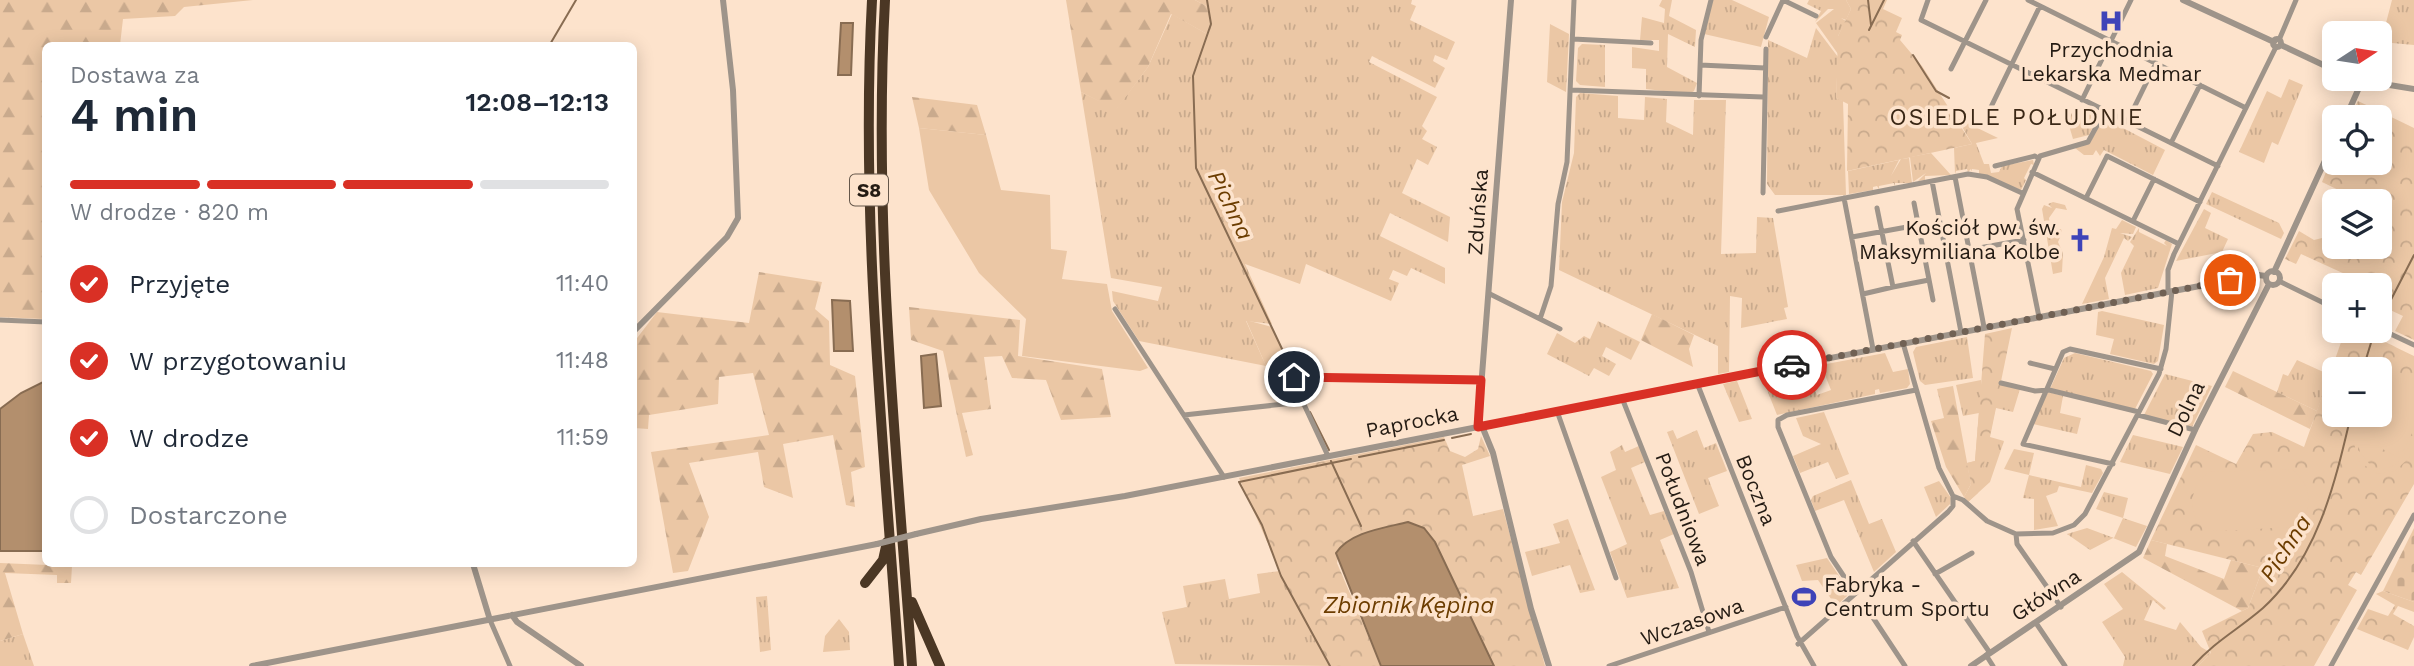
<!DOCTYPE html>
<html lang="pl">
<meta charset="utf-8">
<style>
body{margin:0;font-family:"Work Sans",sans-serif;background:#f2f2f3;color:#1f2937;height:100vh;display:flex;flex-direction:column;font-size:26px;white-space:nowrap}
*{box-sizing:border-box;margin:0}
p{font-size:23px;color:#747a83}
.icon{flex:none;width:38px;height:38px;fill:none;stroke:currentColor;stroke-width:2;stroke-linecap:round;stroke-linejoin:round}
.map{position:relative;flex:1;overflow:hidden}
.sheet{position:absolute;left:42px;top:42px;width:595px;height:525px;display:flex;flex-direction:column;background:#fff;border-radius:10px;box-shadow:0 4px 18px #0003}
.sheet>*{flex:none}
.needle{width:46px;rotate:78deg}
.buttons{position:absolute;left:2322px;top:21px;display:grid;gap:14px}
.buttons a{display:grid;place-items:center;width:70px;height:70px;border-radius:10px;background:#fff;box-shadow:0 4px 18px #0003;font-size:35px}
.pin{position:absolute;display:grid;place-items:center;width:60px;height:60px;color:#fff;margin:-30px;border:4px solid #fff;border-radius:50%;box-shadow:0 2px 7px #0007}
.courier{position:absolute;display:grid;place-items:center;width:70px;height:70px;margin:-35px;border:5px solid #d93025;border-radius:50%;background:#fff;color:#222;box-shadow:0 2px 9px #0007}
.summary em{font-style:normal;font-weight:600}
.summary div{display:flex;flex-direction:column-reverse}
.summary{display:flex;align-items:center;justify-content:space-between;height:119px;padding:0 28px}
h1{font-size:46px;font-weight:600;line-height:52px}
.bar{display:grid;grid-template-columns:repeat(4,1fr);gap:10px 7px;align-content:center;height:84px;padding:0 28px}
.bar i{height:9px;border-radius:5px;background:#e0e1e3}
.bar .selected{background:#d93025}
.bar p{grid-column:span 4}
ol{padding:0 28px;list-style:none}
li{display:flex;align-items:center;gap:21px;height:77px}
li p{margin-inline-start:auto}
li .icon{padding:7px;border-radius:50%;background:#d93025;color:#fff;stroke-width:4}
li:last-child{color:#747a83}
li i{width:38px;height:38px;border:4px solid #e0e1e3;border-radius:50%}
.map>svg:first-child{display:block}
</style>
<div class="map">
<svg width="2414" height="666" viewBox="0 0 2414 666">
<defs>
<pattern id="grass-tufts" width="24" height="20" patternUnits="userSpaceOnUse" patternTransform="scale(1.75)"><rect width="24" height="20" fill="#ebc7a5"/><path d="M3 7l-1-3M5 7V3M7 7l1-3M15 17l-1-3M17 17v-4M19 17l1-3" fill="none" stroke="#c9aa8d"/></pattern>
<pattern id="forest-firs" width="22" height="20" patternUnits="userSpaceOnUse" patternTransform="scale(1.75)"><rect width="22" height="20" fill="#ebc7a5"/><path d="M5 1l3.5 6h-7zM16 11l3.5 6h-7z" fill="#c9aa8d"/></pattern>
<pattern id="cemetery-stones" width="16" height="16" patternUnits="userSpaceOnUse" patternTransform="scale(1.75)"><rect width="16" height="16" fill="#ebc7a5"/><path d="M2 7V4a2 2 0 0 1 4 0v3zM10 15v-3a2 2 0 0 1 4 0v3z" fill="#c9aa8d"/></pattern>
<pattern id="park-crowns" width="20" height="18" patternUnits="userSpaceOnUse" patternTransform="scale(1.75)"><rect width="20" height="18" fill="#ebc7a5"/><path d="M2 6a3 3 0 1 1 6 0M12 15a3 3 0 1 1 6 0" fill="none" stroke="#c9aa8d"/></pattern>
</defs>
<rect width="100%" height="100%" fill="#fde3cc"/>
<!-- grass -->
<path fill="url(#grass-tufts)" d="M1195,0H1412L1411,4L1416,6L1410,20L1455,42L1447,60L1435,55L1433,61L1445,68L1435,88L1372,56L1369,62L1437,97L1422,126L1427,131L1422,139L1437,147L1428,165L1417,159L1402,193L1450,217L1448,242L1390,213L1380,236L1445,268V284L1411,268L1407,276L1393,270L1389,279L1399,283L1391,301L1306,264L1300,284L1245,264L1272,324L1246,321L1266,366L1139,341L1113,301L1112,291L1158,301L1162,287L1111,278L1081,92L1116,109L1148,67L1172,14L1207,34L1210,8Z
M1662,0H1672L1669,16L1696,30L1695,47L1668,34L1667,67L1697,83L1694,91L1689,94L1646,89V69L1632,68V47L1659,51V40H1640L1642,17L1664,23L1665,9L1659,6Z
M1713,0H1732L1769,17L1761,47L1704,34Z
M1809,0H1846L1851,9L1846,20L1841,18L1846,21L1838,36V54L1816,23L1834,9H1828L1815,22L1821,11L1807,4Z
M2392,0H2414V45L2381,42Z
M1550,24L1569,34L1566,92L1547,82Z
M1816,28L1838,57L1836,98L1843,101L1846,195H1775L1767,184L1768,40L1807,58Z
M1582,44L1605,45V87L1580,85L1576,81L1578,48Z
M2289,79L2303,85L2278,145L2272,142L2264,163L2239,152L2267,91L2281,98Z
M1580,93L1618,96V118L1644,120L1645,97L1667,99L1666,122L1693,135L1694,100H1726L1721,254L1756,253L1757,217L1773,218L1788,307L1784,308L1787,319L1741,328L1742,298L1730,296L1729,372L1718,374V346L1559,270L1562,202L1574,153L1576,97Z
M2075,106L2098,117L2089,135L2073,139L2068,122Z
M1957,118L1998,138L1976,143L1984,164H1989L1991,173L1999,172L2002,166L2033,160L2034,165L2031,164L2024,178L2026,180L2021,190L1979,174V170L1972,169L1971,172V169L1968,172L1967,169L1956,171L1955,174L1954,148L1972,144Z
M2104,118L2165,150L2153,175L2104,150L2100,156L2096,150L2093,155H2084L2075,148L2091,141Z
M1931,153L1951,175L1925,176V180L1918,181L1926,173L1913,182L1910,157Z
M1909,158L1912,183H1895L1894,186V183L1879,186V189L1877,186L1873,187V190L1849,194L1848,171L1899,160L1891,176L1901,159Z
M2212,192L2279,223L2284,233L2281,239L2206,204Z
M2053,202L2065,205L2067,210L2056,208L2049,218L2051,231L2061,229L2062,233L2058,242L2063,253L2062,272L2053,274L2042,209L2044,205L2052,208L2048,204Z
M2204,209L2211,213L2205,228L2228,239L2222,252L2176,261Z
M2122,220L2136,227L2133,234L2120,233L2132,237L2128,241L2124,238L2105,278L2109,299L2082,304L2104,257L2112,228L2116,229Z
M2139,228V232L2167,246L2164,243L2166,240L2172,244L2158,288L2125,295L2121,273L2134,246L2130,242Z
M2102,311L2164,325L2158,361L2154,364L2110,354L2114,339L2096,335L2098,312Z
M1598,321L1640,342L1631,360L1606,347L1602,356L1616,364L1609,376L1594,368L1589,376L1547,354L1557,333L1575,343L1584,336L1590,339Z
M1967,337L1973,378L1925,385L1920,381L1913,352L1916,347Z
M1885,353L1893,372L1908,369L1910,384L1907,388L1880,393L1879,389L1875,390V394L1777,415L1762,377L1805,368L1817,395L1831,390L1821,365Z
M2075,353L2151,371L2153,374L2135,409L2050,389L2064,358Z
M2297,360L2330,375L2317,411L2277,392L2283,374L2288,376Z
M2165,374L2212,386L2192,427L2144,415Z
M1981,380L1982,453L1971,484L1967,463L1975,461L1979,413L1963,416L1956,385Z
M1736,381H1737L1752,419L1739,422L1723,384Z
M1993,383L2020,389L2013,412L1996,408L1990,437L2004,441L1990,482L1968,502Z
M2048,392L2063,396L2060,413L2081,418L2077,434L2033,424Z
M1824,412L1849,474L1836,479L1828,462L1800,473L1793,456L1821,444L1803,436L1796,418Z
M1673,430L1677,439L1697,430L1704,448L1716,443L1727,471L1708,478L1719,506L1699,514L1667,432Z
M2133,435L2183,447L2170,474L2120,462Z
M1622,445L1625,452L1639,446L1645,462L1631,468L1650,515L1664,511L1674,534L1660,540L1679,588L1627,598L1610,552L1627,544L1601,477L1616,470L1610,452Z
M2014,449L2034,453L2029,475L2081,487L2086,465L2101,469L2103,473L2092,493L2059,486L2057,492L2046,496L2058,526L2034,530V499L2023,498L2029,475L2004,469Z
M1851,480L1869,524L1882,519L1896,552L1874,572L1844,500L1815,511L1811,500L1813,496Z
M1939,481L1951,498L1950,504L1936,517L1924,487Z
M2104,492L2128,498L2123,518L2147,526L2136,547L2113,538L2090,550L2067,534L2087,528L2114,538L2123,518L2096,509Z
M1568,519L1595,590L1580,593L1570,565L1532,576L1525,552L1560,543L1553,524Z
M1827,558L1848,589L1847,596L1836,606L1818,580L1802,581L1796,565Z
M1280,571L1331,666L1175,664L1162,612L1187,607L1183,586L1225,579L1229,599L1260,593L1257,574Z
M2122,572L2166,608L2164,610L2153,600L2144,620L2176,630L2180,622L2201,647L2211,653L2198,666H2123L2125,657L2102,622L2123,609L2104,584Z
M767,596L771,650L760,652L756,597Z
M839,619L849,632L850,650L823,652L825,636Z
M23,634L34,666H0V641Z"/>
<!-- forest -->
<path fill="url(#forest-firs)" d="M0,0H253L184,7L175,16L123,19L120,45L46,46L45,319L0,317Z
M1066,0H1195L1210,8L1211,24L1207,34L1171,14L1148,67L1116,110L1081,92Z
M912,97L977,105L986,135L919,128Z
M759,272L822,282L815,309L829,321L830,365L855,376L865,467L851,472L855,507L846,505L833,435L783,444L793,498L764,487L758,452L689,463L709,517L688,571L673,573L651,452L769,435L753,373L719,377L718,404L649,415L648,429L634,428V342L657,312L749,323Z
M909,307L1020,320L1018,356L1102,369L1111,417L1061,420L1046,380L1012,378L1002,356L984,357L991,409L962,413L973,455L966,457L943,351L911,340Z
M1652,314L1694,335L1689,349L1693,367L1641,340Z
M2233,371L2317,411L2310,429L2225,387Z
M1953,386L1971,484L1964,497L1946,467L1931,421L1944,418L1937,389Z
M2151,540L2167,544L2165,556L2224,579L2231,560L2263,568L2248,608L2242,611L2143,558Z
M0,563L72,566L71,583H57V575L5,573L23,634L0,641Z"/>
<!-- cemetery -->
<path fill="url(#cemetery-stones)" d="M2414,528V602L2383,591Z"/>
<!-- park -->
<path fill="url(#park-crowns)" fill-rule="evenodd" d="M1846,0H1887L1883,9L1902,18L1896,32L1902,35L1900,40L1922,66L1972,144L1847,171L1848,104L1836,98L1838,36L1851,9Z
M2358,101L2414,128V340L2395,331L2403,316L2388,309L2380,324V285H2369L2301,254L2296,264L2285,259L2299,231L2314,240L2334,235V247H2380V201H2361L2322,182L2334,152V163H2380V117H2366V110L2360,107L2354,117H2350Z
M2012,328L1978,493L1968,502L1964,497L1971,484L1967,463L1975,461L1985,334Z
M2345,331C2370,331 2392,346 2414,356V484L2361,575L2356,572L2348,585L2357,590L2314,666H2198L2211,653L2202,631L2248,608L2263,568L2151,540L2196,445L2236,464L2253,434L2272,432L2304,447ZM2334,369H2380V415H2334Z
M1481,436L1490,456L1462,465L1473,516L1503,509L1545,666H1494L1435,542L1364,533L1340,547L1337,563L1381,666H1331L1291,596L1239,478L1444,437L1450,451L1465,457L1478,449Z
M2383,591L2414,602V612L2398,606L2393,614L2414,626V637L2408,650L2357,629L2368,609L2388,616L2395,605L2376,594Z"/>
<!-- garden -->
<path fill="#ebc7a5" d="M919,128L986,135L1001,190L1050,195L1051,249L1067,251L1062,279L1107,284L1112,311L1148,368L1140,371L1022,356L1026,319L979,273L929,190Z
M1246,320L1272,327L1292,371L1266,366Z
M2391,376L2414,388V429L2400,458L2361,438L2372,415H2380V399Z
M2363,415H2369L2358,437V450L2372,467C2397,474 2405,455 2414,436V453L2395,471L2378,474L2358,461L2353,438Z
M2292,469C2312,486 2316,511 2293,527L2219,531C2184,528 2186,488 2209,472Z"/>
<!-- water -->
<path fill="#b38f6d" stroke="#886c52" stroke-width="2" d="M841,23H853L851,75H838Z
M832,300L850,301L853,351H834Z
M936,354L941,406L924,408L921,356Z
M45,381V551H0V409L21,393Z
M1408,522L1424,528L1435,542L1494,666H1381L1336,553C1350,532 1384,528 1408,522Z"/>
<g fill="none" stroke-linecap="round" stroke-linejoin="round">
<!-- stream -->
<path stroke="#886c52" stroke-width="2" d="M1207,0L1211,24L1193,76L1196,168L1293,372
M1868,0L1871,25
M1869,30L1884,0
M549,46L576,0
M1913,55L1936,91L1949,98
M2380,321L2414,255
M2363,369L2374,333
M1310,412L1329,450
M1452,438L1471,434
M1359,457L1444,440
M1331,461L1361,526
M1330,666L1281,576L1262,525L1239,482L1351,459
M2193,666C2215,641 2239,629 2263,608C2318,558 2335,483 2351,415"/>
<!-- minor -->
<path stroke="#9e948a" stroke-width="5" d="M1783,0L1816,16
M1928,0L1921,20L2218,166
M2028,0L2246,108
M1766,37L1783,0
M1573,39L1651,43
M2279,40L2296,0
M1700,65L1765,68
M1951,69L1986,0
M1571,90L1763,97
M1699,96L1701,40L1711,0
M2082,100L2131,0
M1990,109L2040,6
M2127,122L2156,63
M2171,143L2200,85
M1995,166L2035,156L2038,158
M2032,172L2179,244
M1955,177L1984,327
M1932,181L1961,332
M1763,193L1766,49
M1844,198L1873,349
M2086,198L2107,156L2200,202
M1914,203L1933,300
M1877,208L1893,287L1929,280
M1778,211L1968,174L1987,177L2022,193
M2133,221L2154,179
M1852,237L1918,225
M1968,250L2024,240
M2279,281L2334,308
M2168,292V270L2174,254L2276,47
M1490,294L1560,329
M1863,294L1893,287
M1115,309L1224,477
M2039,317L2017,209L2040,156L2088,142L2105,111
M1540,319L1551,286L1558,204L1567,162L1574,0
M0,320L46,322
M2380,329L2414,345
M1903,343L1939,468L1953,496L1963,500L1987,521L2016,534L2053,533L2074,525L2085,514L2159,374L2166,349L2172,291
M2030,363L2055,369
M1697,383L1797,636L1814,666
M2001,383L2035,391L2049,390L2139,412
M1622,398L1691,572L1709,632
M1557,411L1616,578
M1184,415L1303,402
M2138,415L2195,430
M1328,456L1294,383L1296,376L1481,380
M2113,464L2023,444L2063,352L2070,349L2161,369
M2016,534L2017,544L2061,607
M1913,541L1990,653
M1935,574L1972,553
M1855,593L1831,557L1778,427V420L1787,415L1916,390
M1864,604L1905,666
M490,620L510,666
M2036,623L2065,666
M1798,644L1948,512L1953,506V496
M1986,655L1993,666
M1609,666L1786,607
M2331,666L2414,515"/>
<!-- tertiary -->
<path stroke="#9e948a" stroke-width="6" d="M2183,0L2274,42
M2273 43a4 4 0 1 1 8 0a4 4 0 1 1-8 0Z
M2281,45L2334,70
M2353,79L2414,89
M2346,117L2362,81
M2266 278a7 7 0 1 1 14 0a7 7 0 1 1-14 0Z
M2274,272L2334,141
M634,331L727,237L738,218L733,90L723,0
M1482,426L1493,453L1531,609L1549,666
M1478,427L1511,0
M916,534L981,519L1125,496L2168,292L2258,275L2266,276
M473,564L490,620
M512,615L517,622L581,666
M252,666L877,544
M1971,666L2139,552L2196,428L2269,284"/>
<!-- motorway -->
<path stroke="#4b3724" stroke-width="10" d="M872,0C860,222 884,444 899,666
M885,0C873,222 896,445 912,666
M865,583L883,560L887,542
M912,602L940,666"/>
<!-- tertiary-bridge -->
<path stroke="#9e948a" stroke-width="6" d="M877,544L916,534"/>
</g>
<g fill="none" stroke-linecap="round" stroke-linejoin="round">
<!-- done -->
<path stroke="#706154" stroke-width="7" stroke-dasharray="0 12.6" d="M1792,365L2230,280"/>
<!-- route -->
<path stroke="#d93025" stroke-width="9" d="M1294,377L1481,380L1478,427L1792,365"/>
</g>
<!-- icons -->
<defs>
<g id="hospital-bare" transform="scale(1.89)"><path d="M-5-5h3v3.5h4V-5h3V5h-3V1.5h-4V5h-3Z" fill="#3e43b8" stroke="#fde3cc" stroke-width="2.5" paint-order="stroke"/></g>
<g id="church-bare" transform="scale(1.89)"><path d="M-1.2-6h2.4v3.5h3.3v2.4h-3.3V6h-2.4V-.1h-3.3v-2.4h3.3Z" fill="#3e43b8" stroke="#fde3cc" stroke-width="2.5" paint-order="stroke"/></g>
<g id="stadium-bare" transform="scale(1.89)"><path d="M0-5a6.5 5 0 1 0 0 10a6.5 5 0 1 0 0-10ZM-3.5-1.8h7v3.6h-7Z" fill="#3e43b8" stroke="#fde3cc" stroke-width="2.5" paint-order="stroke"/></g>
</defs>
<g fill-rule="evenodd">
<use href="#hospital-bare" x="2111" y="21"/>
<use href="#church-bare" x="2080" y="240"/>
<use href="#stadium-bare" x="1804" y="597"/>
</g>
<g text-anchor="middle" stroke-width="7" stroke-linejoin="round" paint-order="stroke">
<!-- shield labels -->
<rect fill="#fde3cc" stroke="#65574a" stroke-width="2" x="850" y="174.5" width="38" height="31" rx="5"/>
<g font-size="19" font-weight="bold" fill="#241b13">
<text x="869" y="197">S8</text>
</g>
<!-- poi labels -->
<g font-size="21" fill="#241b13" stroke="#fde3cc">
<text x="2111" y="57">Przychodnia<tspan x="2111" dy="24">Lekarska Medmar</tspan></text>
<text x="2060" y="235" text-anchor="end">Kościół pw. św.<tspan x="2060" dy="24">Maksymiliana Kolbe</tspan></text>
<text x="1824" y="592" text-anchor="start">Fabryka -<tspan x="1824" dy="24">Centrum Sportu</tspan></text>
</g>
<!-- street labels -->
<g font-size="21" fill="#241b13" stroke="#fde3cc">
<text transform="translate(1478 212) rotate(-86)" y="7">Zduńska</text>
<text transform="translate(2186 409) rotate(-64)" y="7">Dolna</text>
<text transform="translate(1412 422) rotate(-11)" y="7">Paprocka</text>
<text transform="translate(1756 490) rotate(68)" y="7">Boczna</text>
<text transform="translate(1683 509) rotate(69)" y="7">Południowa</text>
<text transform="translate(2046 595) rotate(-33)" y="7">Główna</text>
<text transform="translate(1692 622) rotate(-19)" y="7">Wczasowa</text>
</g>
<!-- neighbourhood labels -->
<g font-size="23" letter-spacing="2" fill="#3b2816" stroke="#fde3cc">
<text x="2017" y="125">OSIEDLE POŁUDNIE</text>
</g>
<!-- water labels -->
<g font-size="23" font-style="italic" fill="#6c3d00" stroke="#fde3cc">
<text transform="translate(1231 205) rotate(64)" y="8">Pichna</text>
<text transform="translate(2285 548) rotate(-57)" y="8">Pichna</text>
<text x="1409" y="613">Zbiornik Kępina</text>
</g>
</g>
</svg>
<div class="buttons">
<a><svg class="needle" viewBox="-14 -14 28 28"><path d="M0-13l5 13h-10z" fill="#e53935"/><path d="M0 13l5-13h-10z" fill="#747a83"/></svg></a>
<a><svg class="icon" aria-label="locate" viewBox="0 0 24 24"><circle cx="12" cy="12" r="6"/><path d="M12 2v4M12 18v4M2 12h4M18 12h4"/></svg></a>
<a><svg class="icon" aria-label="layers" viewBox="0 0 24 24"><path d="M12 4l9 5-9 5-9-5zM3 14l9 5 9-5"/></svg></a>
<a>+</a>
<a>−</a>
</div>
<div class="pin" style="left:2230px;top:280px;background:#ea580c"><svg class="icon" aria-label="bag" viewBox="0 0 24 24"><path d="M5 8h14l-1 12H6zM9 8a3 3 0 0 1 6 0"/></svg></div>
<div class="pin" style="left:1294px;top:377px;background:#1f2937"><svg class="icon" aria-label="home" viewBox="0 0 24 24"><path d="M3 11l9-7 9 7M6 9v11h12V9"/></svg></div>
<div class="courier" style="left:1792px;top:365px"><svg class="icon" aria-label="car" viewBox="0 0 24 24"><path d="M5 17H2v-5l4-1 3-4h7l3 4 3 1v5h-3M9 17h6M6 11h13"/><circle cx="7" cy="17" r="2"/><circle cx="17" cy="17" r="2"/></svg></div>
<section class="sheet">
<div class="summary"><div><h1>4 min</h1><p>Dostawa za</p></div><em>12:08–12:13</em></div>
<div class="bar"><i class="selected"></i><i class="selected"></i><i class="selected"></i><i></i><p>W drodze · 820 m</p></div>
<ol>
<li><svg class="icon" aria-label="check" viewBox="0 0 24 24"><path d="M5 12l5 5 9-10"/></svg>Przyjęte<p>11:40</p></li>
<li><svg class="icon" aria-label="check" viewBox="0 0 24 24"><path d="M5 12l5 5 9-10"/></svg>W przygotowaniu<p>11:48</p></li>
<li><svg class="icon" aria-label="check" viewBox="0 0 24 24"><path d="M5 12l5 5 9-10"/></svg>W drodze<p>11:59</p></li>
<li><i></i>Dostarczone</li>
</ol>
</section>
</div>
